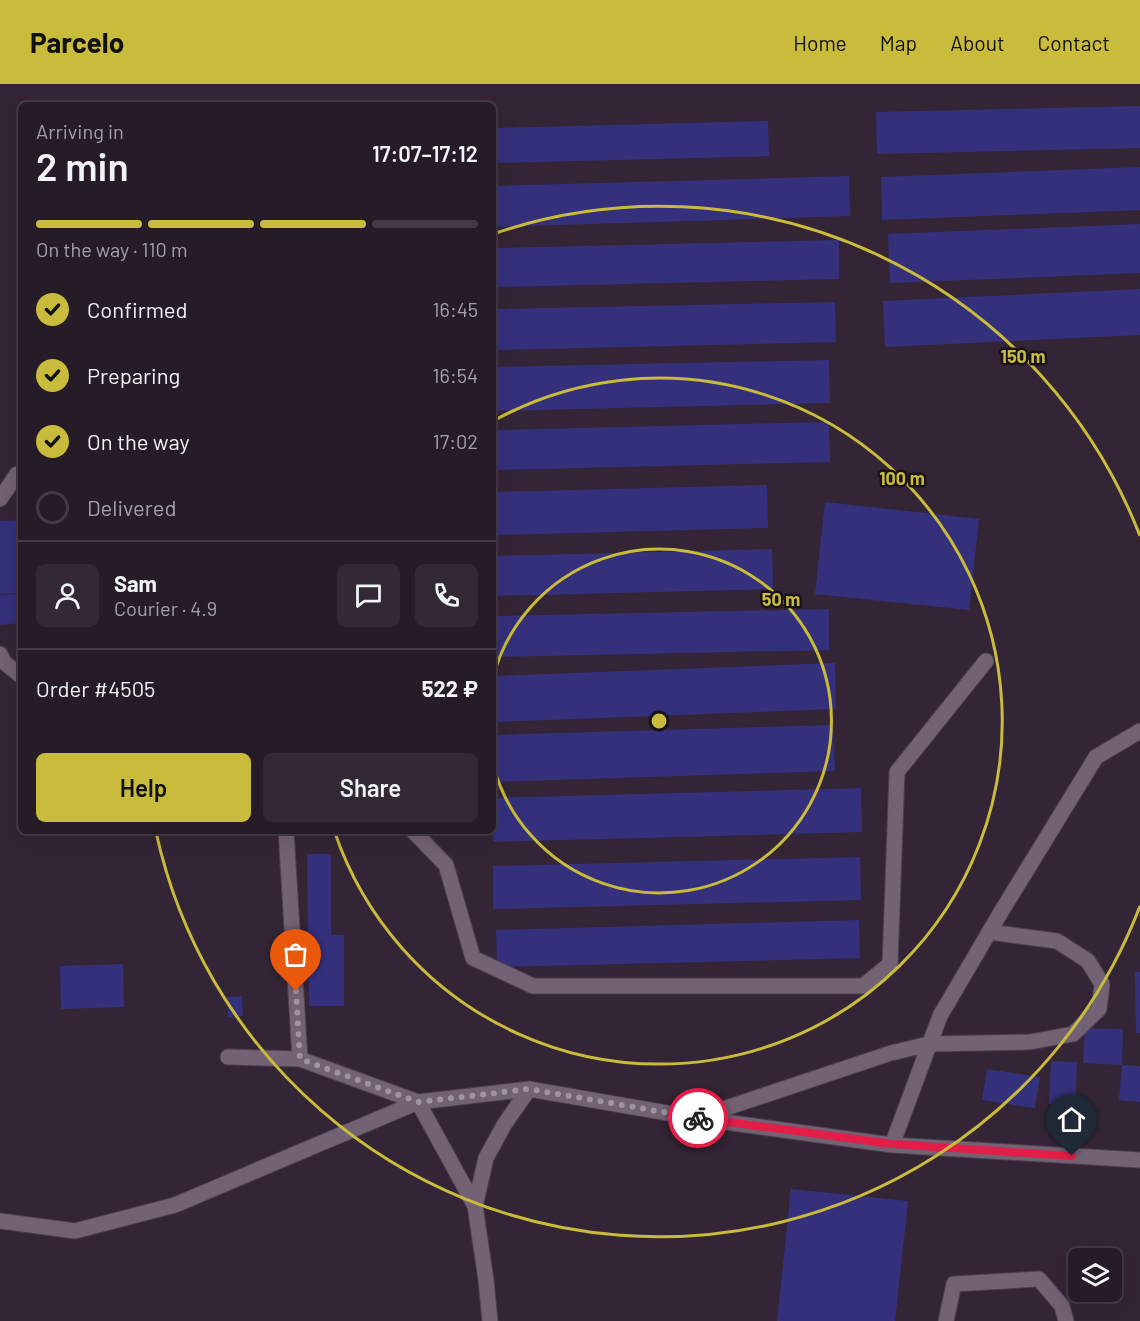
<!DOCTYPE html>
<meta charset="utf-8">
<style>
body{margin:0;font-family:Barlow,sans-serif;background:#322934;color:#f1f3f6;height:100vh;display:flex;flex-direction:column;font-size:22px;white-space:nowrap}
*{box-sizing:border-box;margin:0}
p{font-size:20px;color:#a4a1a8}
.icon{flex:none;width:33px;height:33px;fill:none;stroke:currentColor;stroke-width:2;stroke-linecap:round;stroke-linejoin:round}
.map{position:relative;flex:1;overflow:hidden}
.sheet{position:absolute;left:18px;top:18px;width:478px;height:732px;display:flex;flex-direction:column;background:#261c28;border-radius:9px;box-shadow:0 6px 24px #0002,0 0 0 2px #423a45}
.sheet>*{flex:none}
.buttons{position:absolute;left:1068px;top:1164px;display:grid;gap:12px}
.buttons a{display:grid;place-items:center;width:54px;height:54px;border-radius:9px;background:#261c28;box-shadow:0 6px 24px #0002,0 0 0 2px #423a45;font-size:30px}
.pin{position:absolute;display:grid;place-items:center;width:51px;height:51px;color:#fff;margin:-62px -26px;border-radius:50% 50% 50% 0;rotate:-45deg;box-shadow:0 0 6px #0007}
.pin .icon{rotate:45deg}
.courier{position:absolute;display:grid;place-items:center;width:60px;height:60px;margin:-30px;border:4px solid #e11d48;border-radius:50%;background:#fff;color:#222;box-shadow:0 2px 8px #0007}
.summary em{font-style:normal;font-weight:600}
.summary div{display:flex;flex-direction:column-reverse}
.summary{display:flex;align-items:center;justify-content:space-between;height:102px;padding:0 18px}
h1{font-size:39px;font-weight:600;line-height:45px}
.bar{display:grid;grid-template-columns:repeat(4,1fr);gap:9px 6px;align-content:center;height:72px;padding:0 18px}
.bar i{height:8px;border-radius:4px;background:#423a45}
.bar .current{background:#c9bb3b}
.bar p{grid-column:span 4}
.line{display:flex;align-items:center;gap:15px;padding:0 18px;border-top:2px solid #423a45}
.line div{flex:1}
.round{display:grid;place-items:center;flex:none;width:63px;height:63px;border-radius:9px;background:#322934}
ol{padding:0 18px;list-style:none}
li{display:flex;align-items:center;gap:18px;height:66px}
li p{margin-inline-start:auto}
li .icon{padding:6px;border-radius:50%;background:#c9bb3b;color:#111;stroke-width:4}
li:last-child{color:#a4a1a8}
li i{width:33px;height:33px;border:3px solid #423a45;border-radius:50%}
.action{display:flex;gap:12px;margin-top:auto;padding:12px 18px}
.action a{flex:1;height:69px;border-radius:9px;background:#c9bb3b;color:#111;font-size:24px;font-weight:600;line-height:69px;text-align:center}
.action a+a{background:#322934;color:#f1f3f6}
header{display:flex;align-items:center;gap:36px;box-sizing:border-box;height:84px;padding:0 30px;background:#c9bb3b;color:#111}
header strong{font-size:28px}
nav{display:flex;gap:33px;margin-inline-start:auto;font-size:21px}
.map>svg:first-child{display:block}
</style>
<header>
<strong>Parcelo</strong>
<nav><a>Home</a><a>Map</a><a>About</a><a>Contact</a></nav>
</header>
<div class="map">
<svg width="1140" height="1237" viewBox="0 0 1140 1237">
<rect width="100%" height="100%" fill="#332535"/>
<!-- building -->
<path fill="#35307c" d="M1140,22V64L877,70L876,28Z
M768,37L769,72L494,79V44Z
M1140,83V126L882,136L881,93Z
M849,92L850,132L494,143V102Z
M1140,140V189L890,199L888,150Z
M839,156V195L494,203V164Z
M1140,205V251L885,263L883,217Z
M835,218L836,258L497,266L496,225Z
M829,276L830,319L494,327V283Z
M829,338L830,378L494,386V346Z
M767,401L768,444L494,451V408Z
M825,418L979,435L969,526L815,510Z
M21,436V509L0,510V437Z
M772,465L773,505L494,512V472Z
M21,510V539L0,541V511Z
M829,525V566L494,573V532Z
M835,579L836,625L494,638V592Z
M833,641L835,687L494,698V651Z
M861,704L862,748L493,758L494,714Z
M307,770H331V851H344V922H309Z
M860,773L861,816L493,825V782Z
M859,836L860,874L497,883L496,846Z
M123,880L124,923L61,925L60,882Z
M1135,888H1140V949H1136Z
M242,912L243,932L228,933L227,913Z
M1085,944L1123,945L1122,981L1083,979Z
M1051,977L1077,978L1075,1021L1049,1020Z
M1122,981L1140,982V1018L1119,1016Z
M987,985L1040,993L1035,1024L982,1016Z
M791,1105L908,1117L895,1237H777Z"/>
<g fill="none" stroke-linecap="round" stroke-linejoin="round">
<!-- minor casing -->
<g stroke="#4b404d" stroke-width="17">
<path id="minor" d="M0,415L17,390
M0,570L4,578L21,592
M286,747L300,975
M413,747L446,781L473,874L533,902H863L890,880L897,688L986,577
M228,973L300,975L418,1018L475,1122L486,1196L490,1237
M699,1033L891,969L929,960L1030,958L1073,950L1099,925L1102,900L1088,877L1057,857L989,848
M892,1061L940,932L1001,828L1096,673L1140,647
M475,1122L486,1074L504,1041L529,1005
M0,1137L75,1147L175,1121L418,1018L529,1005L696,1034L892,1061L1140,1076
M946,1237L954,1200L1039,1195L1062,1222L1066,1237"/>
</g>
<!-- minor -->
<use href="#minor" stroke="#726274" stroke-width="15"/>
</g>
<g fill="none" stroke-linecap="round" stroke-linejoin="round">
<!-- done -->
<path stroke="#9e94a0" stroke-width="6" stroke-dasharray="0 10.8" d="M296,907L300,975L418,1018L529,1005L698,1034"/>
<!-- route -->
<path stroke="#e11d48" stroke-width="8" d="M698,1034L892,1060L1072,1072"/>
</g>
<!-- distance rings -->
<g fill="none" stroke="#c9bb3b" stroke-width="3">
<path d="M494 590A172 172 0 1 1 494 684"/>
<path d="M495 336A343 343 0 1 1 335 749"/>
<path d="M1140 822A515 515 0 0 1 156 748M496 149A515 515 0 0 1 1140 452"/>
</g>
<circle cx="659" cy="637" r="9" fill="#c9bb3b" stroke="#171118" stroke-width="3"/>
<g font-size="18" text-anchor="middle" font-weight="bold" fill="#c9bb3b" stroke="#171118" stroke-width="5" stroke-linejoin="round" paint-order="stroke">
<text x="1023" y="279">150 m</text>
<text x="902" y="401">100 m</text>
<text x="781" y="522">50 m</text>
</g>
</svg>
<div class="buttons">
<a><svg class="icon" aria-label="layers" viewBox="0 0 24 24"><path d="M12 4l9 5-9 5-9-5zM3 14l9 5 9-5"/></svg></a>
</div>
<div class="pin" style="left:296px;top:907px;background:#ea580c"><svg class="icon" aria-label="bag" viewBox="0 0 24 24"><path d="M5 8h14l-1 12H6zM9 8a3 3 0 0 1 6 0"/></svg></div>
<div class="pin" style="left:1072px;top:1072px;background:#1f2937"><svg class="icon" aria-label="home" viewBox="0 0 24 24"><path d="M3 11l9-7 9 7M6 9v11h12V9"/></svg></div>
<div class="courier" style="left:698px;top:1034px"><svg class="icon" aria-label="bike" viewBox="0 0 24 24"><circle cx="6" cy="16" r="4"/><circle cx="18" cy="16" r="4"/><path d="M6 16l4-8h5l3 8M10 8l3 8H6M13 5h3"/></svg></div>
<section class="sheet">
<div class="summary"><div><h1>2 min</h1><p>Arriving in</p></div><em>17:07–17:12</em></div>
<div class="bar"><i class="current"></i><i class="current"></i><i class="current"></i><i></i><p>On the way · 110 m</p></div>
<ol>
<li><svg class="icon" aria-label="check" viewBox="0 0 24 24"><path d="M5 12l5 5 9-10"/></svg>Confirmed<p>16:45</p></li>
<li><svg class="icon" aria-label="check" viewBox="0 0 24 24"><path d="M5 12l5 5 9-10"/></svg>Preparing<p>16:54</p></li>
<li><svg class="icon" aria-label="check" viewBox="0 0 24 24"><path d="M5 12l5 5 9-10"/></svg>On the way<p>17:02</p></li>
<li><i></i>Delivered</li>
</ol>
<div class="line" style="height:108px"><a class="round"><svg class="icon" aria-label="person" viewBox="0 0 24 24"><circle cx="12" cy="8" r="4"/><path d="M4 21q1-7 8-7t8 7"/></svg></a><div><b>Sam</b><p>Courier · 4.9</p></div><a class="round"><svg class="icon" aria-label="chat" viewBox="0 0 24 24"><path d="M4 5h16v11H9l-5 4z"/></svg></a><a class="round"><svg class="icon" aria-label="phone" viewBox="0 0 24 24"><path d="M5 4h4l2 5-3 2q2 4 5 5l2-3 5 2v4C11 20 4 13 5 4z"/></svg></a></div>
<div class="line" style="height:78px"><div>Order #4505</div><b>522 ₽</b></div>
<div class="action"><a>Help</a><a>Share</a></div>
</section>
</div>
